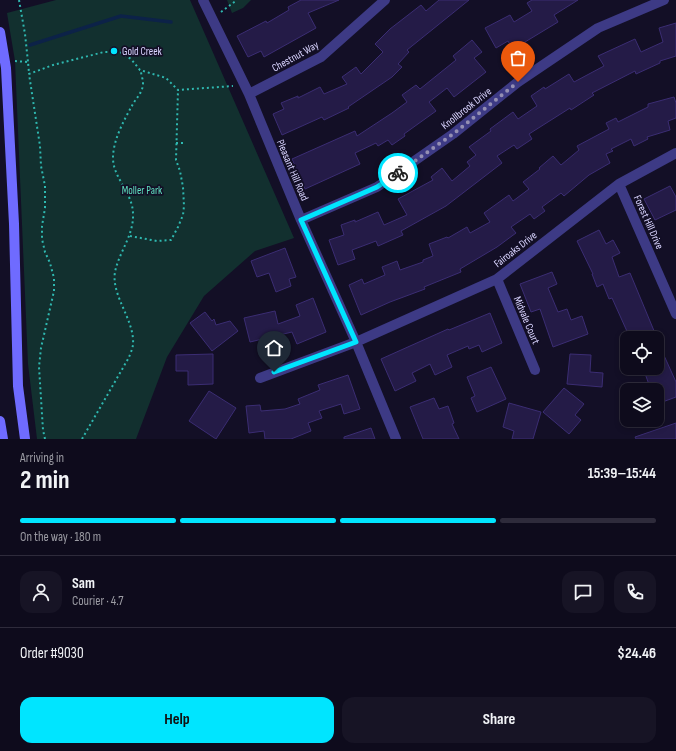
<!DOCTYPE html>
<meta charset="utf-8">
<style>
body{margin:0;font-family:"Sofia Sans Condensed",sans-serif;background:#171425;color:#f1f3f6;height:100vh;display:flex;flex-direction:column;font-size:15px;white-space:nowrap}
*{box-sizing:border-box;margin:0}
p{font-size:13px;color:#9b9ba3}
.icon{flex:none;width:22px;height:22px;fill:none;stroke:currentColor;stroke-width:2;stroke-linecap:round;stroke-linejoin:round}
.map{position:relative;height:439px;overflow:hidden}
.side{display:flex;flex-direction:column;background:#0e0b1c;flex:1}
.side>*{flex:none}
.fabs{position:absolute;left:620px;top:331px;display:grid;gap:8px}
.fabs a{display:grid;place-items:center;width:44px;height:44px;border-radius:8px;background:#0e0b1c;box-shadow:0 2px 6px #0003,0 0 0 1px #2e2b3b;font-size:20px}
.pin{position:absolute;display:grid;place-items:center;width:34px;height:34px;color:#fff;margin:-41px -17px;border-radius:50% 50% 50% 0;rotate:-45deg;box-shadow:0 0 4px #0007}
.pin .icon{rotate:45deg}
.courier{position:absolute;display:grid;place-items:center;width:40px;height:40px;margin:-20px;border:3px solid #00e5ff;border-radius:50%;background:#fff;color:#222;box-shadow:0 1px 5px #0007}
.headline em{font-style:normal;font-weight:700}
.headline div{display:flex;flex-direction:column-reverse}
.headline{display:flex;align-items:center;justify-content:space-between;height:68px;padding:0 20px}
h1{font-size:26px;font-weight:700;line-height:30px}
.bar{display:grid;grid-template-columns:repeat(4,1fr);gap:6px 4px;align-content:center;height:48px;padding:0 20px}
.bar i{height:5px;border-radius:3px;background:#2e2b3b}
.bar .current{background:#00e5ff}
.bar p{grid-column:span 4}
.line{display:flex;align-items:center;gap:10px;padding:0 20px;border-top:1px solid #2e2b3b}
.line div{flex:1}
.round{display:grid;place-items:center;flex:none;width:42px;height:42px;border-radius:12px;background:#171425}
.primary-button{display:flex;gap:8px;margin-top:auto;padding:8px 20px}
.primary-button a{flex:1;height:46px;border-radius:12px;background:#00e5ff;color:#111;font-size:16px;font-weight:700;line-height:46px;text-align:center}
.primary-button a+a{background:#171425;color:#f1f3f6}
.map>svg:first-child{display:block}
</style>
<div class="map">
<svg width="676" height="439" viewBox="0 0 676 439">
<rect width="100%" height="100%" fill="#130f26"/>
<!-- green -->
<path fill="#12302f" d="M56,0H190L294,238L255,251L204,296L167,357L136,439H37L28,364L15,61L7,13Z
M227,0H251L243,8L232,13Z"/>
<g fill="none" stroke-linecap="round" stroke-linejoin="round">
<!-- stream -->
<path stroke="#0c2248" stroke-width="3.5" d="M30,45L121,16L171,22"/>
</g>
<!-- building -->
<path fill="#241b47" stroke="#3b2d73" d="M301,0H339L308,13L316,28L264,57L261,51L248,57L237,36L266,21L267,23L289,10L288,7Z
M439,0H469L407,50L409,52L398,64L402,67L392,77L348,107L349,108L324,120L322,117L282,135L273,114L284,109L281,103L298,96V98L320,87L324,94L347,84L342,77L356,67L361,74L383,52L375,44L390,29L421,5L426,11Z
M532,0H578L554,15L558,22L525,42V44L513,50L508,41L496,48L485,28L510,15L514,22L532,11L527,3Z
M676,23V56L660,61V63L636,74L635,71L592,93L594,95L571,110L570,108L529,134L532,139L517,149L514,145L497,156L502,163L446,206L401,231L403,235L378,246L376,241L352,250L355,259L338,265L329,240L344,235L341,225L355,220V222L378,212L384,225L407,215L398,199L433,180L431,177L442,168L452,181L470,166L467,162L476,155L469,147L491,131L490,129L513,112L518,119L537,106L531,96L544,87L545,89L569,74L574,82L604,66L598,56L635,39L641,52L663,42L659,28Z
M472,40L482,52L474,58L486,72L454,97L447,88L429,102L436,111L404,134L405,136L392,145L388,140L378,146L376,143L355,153L360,164L305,189L292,159L355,131L357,136L392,113L407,102L402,95L416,85L420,89L456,60L453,56Z
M674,97L676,103V118L668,121L670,130L647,137L648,139L634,146L631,139L611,149L613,151L606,154L610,163L589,175L564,196L561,193L542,207L545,211L534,219L530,214L511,227L516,233L497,247L460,269L461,272L424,287L425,289L390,302L361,315L349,285L362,279L364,284L385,275L382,267L397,261L400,270L423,262V260L433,256L429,244L447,237L448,238L467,227L470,233L490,222L484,213L509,195L513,201L529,189L523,182L540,169L539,168L553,156L561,165L579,150L577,146L609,129L606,123L616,118L618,122L648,107V104Z
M670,186L676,197V210L655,220L644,199Z
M599,230L606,244L613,240L620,253L612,257L619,277L630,273L657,338H630L612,298L609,299L603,284L597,287L592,274H593L577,241Z
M285,248L296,277L289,279L291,286L276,292L269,273L257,277L251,261Z
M552,272L557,284L548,288L558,312L567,309L571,320L582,316L588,334L553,347L540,309L531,312L520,284Z
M313,298L326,332L297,344L292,332L250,342L244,318L275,311L278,324L300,316L296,305Z
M205,312L212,321L214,319L216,325L230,321L238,331L212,351L190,323Z
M490,313L502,343L482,352L479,345L469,349L468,346L447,355L452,367L435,375L430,364L412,373L416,381L395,391L381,359L448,329L449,330Z
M657,340L676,382V397L657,404V390H651L643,368H657Z
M213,354V384L188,385V371H176V355Z
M570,354L591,355L590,372L603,373L602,387L567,384Z
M491,367L506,399L477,412L471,398L475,396L467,377Z
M348,375L360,409L344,414L341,404L319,411L322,418L308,423L311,431L291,439H265L264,431L249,433L246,406L260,405L261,411L285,409L300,404L298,399L320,390L318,385Z
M564,388L584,404L575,415L581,420L569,434L543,412Z
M209,391L236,408L216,439L189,421Z
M434,398L439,409L448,406L454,423L452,424L459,439H423L410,407Z
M509,403L541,412L533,439H512L514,431L503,427Z
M676,423V439H636L635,437Z
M371,428L375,439H344V437Z"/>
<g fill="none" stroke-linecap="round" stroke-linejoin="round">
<!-- path -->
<path stroke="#2fb8b0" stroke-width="2" stroke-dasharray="2 3" stroke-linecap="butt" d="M19,0L25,34L28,62
M221,12L237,0
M15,61L28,62L29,73
M176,143H185
M130,236L157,241L171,240L178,227L183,215L184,206L183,187L180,171L176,160L178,90
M45,439L43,430L39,367L41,348L54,291V278L50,263L45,252L42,239V226L45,208V186L41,166L40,146L29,74L53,65L104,52H120L131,59L140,70L166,78L178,90L233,86
M82,439L128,359C130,355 132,350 133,345C135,320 111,296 115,272C119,252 134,235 133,214C133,193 113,178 113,158C113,140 124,120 133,104C137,97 143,92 143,83C143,79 141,75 141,71"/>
<!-- street -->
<path stroke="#3d3a85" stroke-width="10" d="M203,0L249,94L301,220L356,342L396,439
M249,94L321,57L385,0
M619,184L676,314
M301,220L377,187L453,134L518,82L598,28L664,0
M497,279L535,370
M260,378L356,342L497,279L619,184L676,153"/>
<!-- secondary -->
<path stroke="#6f6bff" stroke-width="10" d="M0,32L6,68L14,224L18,386L25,439
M0,421L3,439"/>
</g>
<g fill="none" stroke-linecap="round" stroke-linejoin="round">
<!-- done -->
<path stroke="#948fb3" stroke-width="4" stroke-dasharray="0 7.2" d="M398,173L453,134L518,82"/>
<!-- route -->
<path stroke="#00e5ff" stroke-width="5" d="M274,372L356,342L301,220L377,187L398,173"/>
</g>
<!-- markers -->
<circle fill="#00e5ff" stroke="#130f26" stroke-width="1.5" cx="114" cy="51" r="4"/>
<g text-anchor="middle" stroke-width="3.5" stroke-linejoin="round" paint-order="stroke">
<!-- poi labels -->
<g font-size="11" fill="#d9d4ff" stroke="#130f26" text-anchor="start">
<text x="122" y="55">Gold Creek</text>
</g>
<!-- street labels -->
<g font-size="11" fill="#d9d4ff" stroke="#130f26">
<text transform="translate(295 56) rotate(-29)" y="4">Chestnut Way</text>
<text transform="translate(466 108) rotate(-38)" y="4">Knollbrook Drive</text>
<text transform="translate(293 170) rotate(67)" y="4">Pleasant Hill Road</text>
<text transform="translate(649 222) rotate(66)" y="4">Forest Hill Drive</text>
<text transform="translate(515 249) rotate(-38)" y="4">Fairoaks Drive</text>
<text transform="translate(527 320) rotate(67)" y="4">Midvale Court</text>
</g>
<!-- park labels -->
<g font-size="11" fill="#5fe0c0" stroke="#130f26">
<text x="142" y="194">Moller Park</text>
</g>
</g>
</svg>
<div class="fabs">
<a><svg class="icon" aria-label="locate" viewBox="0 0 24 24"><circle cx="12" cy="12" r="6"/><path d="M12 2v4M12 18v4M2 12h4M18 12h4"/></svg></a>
<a><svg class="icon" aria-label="layers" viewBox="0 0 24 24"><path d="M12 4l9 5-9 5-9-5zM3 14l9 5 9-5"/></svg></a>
</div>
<div class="pin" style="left:518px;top:82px;background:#ea580c"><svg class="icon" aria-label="bag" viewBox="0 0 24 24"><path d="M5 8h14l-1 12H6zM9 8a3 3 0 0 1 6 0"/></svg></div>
<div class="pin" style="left:274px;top:372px;background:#1f2937"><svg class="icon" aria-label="home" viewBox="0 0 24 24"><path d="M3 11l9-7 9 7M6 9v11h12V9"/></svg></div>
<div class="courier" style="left:398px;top:173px"><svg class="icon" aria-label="bike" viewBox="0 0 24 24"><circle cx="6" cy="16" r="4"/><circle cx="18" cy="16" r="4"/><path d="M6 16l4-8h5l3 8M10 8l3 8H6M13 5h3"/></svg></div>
</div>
<section class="side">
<div class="headline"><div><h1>2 min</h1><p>Arriving in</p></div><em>15:39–15:44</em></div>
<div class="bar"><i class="current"></i><i class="current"></i><i class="current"></i><i></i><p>On the way · 180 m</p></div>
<div class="line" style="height:72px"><a class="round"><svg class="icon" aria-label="person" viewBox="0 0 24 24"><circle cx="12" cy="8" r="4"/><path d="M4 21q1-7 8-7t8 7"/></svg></a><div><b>Sam</b><p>Courier · 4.7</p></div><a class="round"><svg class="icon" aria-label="chat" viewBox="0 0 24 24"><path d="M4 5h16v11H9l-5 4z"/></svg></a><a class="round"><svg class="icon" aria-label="phone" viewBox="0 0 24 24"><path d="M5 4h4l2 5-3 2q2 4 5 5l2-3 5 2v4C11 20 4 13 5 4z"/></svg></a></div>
<div class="line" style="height:52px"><div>Order #9030</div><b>$24.46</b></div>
<div class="primary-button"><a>Help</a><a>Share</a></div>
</section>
